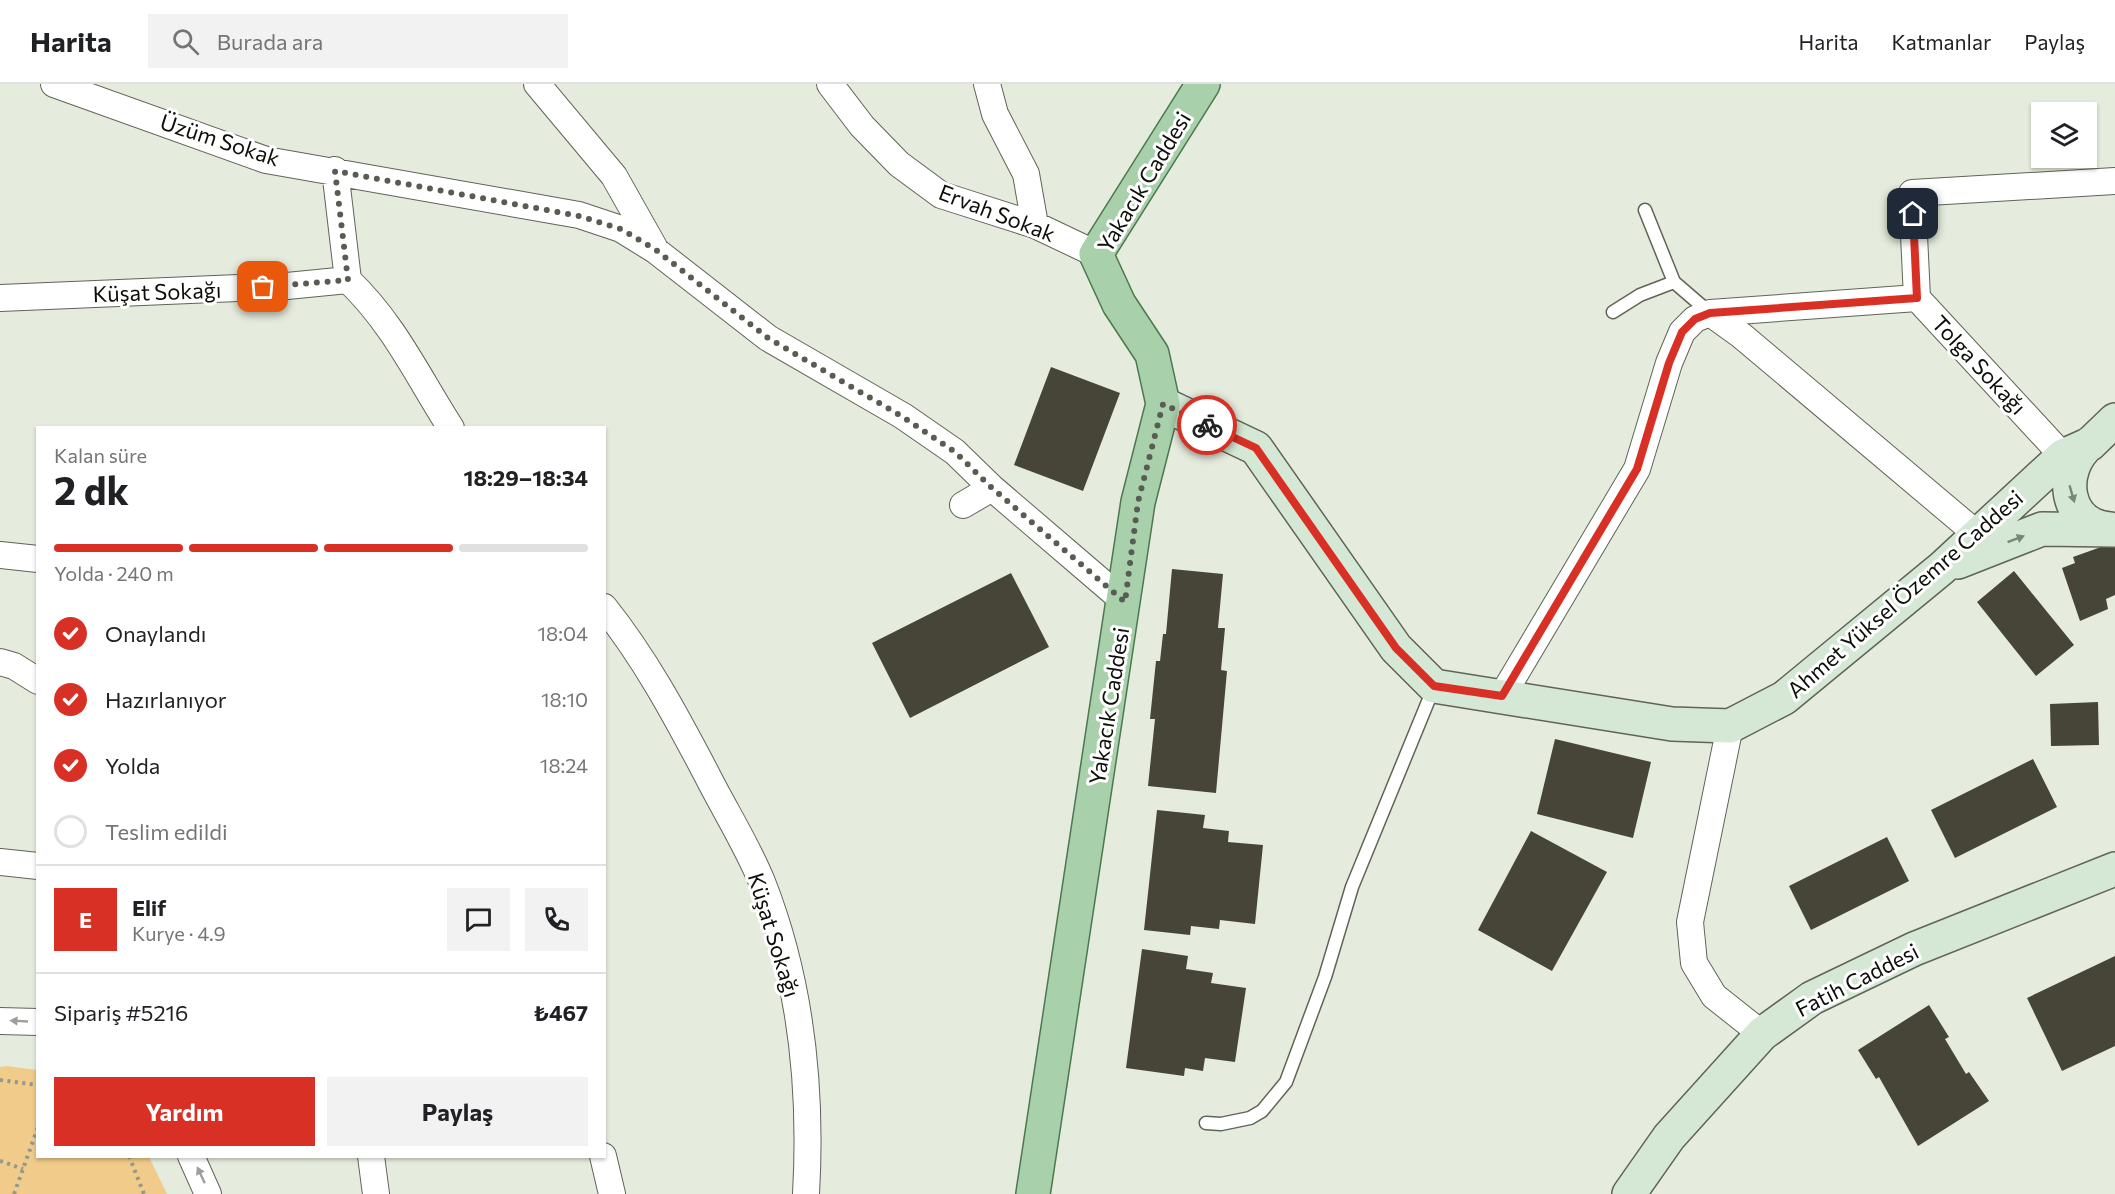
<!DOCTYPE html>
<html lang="tr">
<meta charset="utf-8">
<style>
body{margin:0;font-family:Commissioner,sans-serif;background:#f2f2f2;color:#202124;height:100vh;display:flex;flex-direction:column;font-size:22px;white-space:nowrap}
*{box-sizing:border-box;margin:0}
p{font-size:20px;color:#757577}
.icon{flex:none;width:33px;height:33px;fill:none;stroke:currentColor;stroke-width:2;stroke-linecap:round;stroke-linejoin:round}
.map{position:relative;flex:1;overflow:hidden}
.panel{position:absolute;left:36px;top:342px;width:570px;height:732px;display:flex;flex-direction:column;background:#fff;border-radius:0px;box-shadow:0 2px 4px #0004}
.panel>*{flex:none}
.buttons{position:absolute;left:2031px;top:18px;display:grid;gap:12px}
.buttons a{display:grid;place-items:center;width:66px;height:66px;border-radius:0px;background:#fff;box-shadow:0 2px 4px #0004;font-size:30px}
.pin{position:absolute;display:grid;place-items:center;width:51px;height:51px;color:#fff;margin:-26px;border-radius:12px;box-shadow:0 3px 9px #0006}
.courier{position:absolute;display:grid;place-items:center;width:60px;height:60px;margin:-30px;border:4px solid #d93025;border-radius:50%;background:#fff;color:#222;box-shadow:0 2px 8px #0007}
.overview em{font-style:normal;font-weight:700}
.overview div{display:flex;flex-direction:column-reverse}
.overview{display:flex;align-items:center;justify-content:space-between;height:102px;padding:0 18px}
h1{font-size:39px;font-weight:700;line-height:45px}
.bar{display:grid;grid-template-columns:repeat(4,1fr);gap:9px 6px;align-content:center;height:72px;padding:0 18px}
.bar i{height:8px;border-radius:4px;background:#e0e0e0}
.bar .on{background:#d93025}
.bar p{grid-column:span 4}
.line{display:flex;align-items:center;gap:15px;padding:0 18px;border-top:2px solid #e0e0e0}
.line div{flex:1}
.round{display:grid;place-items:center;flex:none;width:63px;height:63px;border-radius:0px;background:#f2f2f2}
ol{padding:0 18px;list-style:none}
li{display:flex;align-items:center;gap:18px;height:66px}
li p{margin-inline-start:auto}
li .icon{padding:6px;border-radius:50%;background:#d93025;color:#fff;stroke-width:4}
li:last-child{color:#757577}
li i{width:33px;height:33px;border:3px solid #e0e0e0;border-radius:50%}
.cta{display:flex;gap:12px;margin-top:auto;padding:12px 18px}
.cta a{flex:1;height:69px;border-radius:0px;background:#d93025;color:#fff;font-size:24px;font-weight:700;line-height:69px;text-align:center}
.cta a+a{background:#f2f2f2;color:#202124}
header{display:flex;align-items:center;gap:36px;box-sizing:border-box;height:84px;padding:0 30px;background:#fff;border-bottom:2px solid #e0e0e0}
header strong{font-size:28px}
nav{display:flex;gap:33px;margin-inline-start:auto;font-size:21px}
.search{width:420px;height:54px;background:#f2f2f2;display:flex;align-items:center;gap:15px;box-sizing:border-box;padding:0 21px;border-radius:0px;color:#757577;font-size:22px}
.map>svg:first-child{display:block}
</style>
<header>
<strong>Harita</strong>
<div class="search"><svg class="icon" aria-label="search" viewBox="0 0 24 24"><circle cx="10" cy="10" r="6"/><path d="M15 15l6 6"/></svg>Burada ara</div>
<nav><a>Harita</a><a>Katmanlar</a><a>Paylaş</a></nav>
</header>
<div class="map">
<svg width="2115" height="1110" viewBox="0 0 2115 1110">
<rect width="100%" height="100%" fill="#e6ecdd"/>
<!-- green -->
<path fill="#f0cb8a" d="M7,982L37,986L38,1072L149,1073L167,1110H0V983Z"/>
<!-- building -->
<path fill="#464538" d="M1051,283L1120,309L1083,407L1014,381Z
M2115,458V511L2106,515L2108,525L2080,537L2062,484L2075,479L2073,473Z
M1172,485L1223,490L1218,544H1225L1221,586L1227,587L1216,709L1148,702L1155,635H1150L1156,577H1160L1163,550H1166Z
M2014,487L2074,561L2036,592L1977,518Z
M1011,489L1049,563L910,634L872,559Z
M2098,618L2099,661L2051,662L2050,620Z
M1555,655L1651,678L1633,754L1537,730Z
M2033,675L2057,723L1955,774L1931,726Z
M1157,726L1205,731L1203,744L1229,747L1228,758L1263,761L1255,840L1220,836L1219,845L1191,842L1190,851L1144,846Z
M1531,747L1607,788L1552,887L1478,846Z
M1887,753L1909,797L1811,846L1789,802Z
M1142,865L1188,872L1186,885L1213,889L1211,899L1246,904L1235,978L1205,974L1203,987L1185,984L1184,992L1126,984Z
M2115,872V962L2062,987L2027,914Z
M1929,921L1949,953L1945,955L1966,990L1969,988L1989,1017L1918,1062L1879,993L1876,995L1858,966Z"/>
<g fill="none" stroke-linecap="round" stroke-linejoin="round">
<!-- lane casing -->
<g stroke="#5f6457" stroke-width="15">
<path id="lane" d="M1645,126L1674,198
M1613,228L1640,211L1674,198L1710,229
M1206,1039L1221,1040L1250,1034L1262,1027L1286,998L1325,893L1352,803L1434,603"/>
</g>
<!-- street casing -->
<g stroke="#5f6457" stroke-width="28">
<path id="street" d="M54,0L266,76L579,131L621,145L655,166L768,254L903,332L955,368L992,404L1125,518
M537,0L614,92L654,163
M830,0L862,42L899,80L941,111L1035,141L1096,170
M987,0L995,30L1026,90L1035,141
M335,86L348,196
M0,214L287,202L348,196C394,240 417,291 451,344
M1710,229L1917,214
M2063,372L1917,214L1912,109L2115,97
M963,421L992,404
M0,471L38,475
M604,523C645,574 676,632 706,689C724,725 747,761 762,798C801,897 812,1005 806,1110
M0,578L14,582L38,597
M1502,612L1637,385L1669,279L1682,248L1695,235L1710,229L1742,252L1978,451
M1730,642L1690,838L1694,879L1714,912L1762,950
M0,778L38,782
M0,937L38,938
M191,1072L208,1110
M371,1072L376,1110
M603,1072L612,1110"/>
</g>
<!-- secondary casing -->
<g stroke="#5f6457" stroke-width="36">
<path id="secondary" d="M1163,320L1256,364L1396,564L1434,602L1672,640L1730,642L1784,614L1942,484L2063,372L2090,360L2115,336
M2089,360C2058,387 2064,441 2110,445
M1958,478L2042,445L2115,446
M1629,1110L1669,1053L1762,950L1812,914L1914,865L2115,785"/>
</g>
<!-- primary casing -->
<g stroke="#4c784e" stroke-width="36">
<path id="primary" d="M1033,1110L1138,418L1163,320L1152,270L1119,220L1096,170L1203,0"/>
</g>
<!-- path -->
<path stroke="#93988d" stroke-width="4" stroke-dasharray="3 4.5" stroke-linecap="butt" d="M0,996L38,1001
M129,1072L144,1110
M0,1077L23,1085
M14,1110L38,1043"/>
<!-- lane -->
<use href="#lane" stroke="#fff" stroke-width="12"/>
<!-- street -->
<use href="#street" stroke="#fff" stroke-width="26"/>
<!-- secondary -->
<use href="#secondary" stroke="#d4e8d5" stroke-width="33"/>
<!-- primary -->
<use href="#primary" stroke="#a8d0ab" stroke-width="33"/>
</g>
<!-- one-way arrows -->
<defs><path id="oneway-solid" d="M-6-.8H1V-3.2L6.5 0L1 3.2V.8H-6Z" transform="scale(1.5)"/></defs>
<g fill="#7a8679">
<use href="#oneway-solid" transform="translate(2072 410) rotate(74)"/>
<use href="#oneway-solid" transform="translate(2016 455) rotate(-21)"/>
</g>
<g fill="#9e9f9d">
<use href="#oneway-solid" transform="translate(19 937) rotate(-177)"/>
<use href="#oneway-solid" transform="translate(201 1091) rotate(-115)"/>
</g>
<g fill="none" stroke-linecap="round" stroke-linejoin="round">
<!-- done -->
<path stroke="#585c53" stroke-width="6" stroke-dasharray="0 10.8" d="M263,203L348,196L335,87L579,132L621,145L656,166L768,254L903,333L955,368L992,404L1125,518L1138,418L1163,320L1207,341"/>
<!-- route -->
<path stroke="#d93025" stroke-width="8" d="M1207,341L1256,364L1396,564L1434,602L1502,612L1637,385L1669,279L1682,248L1695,235L1710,229L1917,214L1913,130"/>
</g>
<g text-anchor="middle" stroke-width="6" stroke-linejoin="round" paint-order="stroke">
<!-- street labels -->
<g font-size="22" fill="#0c0e09" stroke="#fff">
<text transform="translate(220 56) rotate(18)" y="8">Üzüm Sokak</text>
<text transform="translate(1144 98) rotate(-59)" y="8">Yakacık Caddesi</text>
<text transform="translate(997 129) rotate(21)" y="8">Ervah Sokak</text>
<text transform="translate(157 208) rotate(-2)" y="8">Küşat Sokağı</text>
<text transform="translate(1979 281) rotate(47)" y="8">Tolga Sokağı</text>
<text transform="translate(1905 510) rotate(-41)" y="8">Ahmet Yüksel Özemre Caddesi</text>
<text transform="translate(1109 622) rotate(-81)" y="8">Yakacık Caddesi</text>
<text transform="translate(774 851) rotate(73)" y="8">Küşat Sokağı</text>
<text transform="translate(1857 896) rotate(-27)" y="8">Fatih Caddesi</text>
</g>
</g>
</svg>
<div class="buttons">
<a><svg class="icon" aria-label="layers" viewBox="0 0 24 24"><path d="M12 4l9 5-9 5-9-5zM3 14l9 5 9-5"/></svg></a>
</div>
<div class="pin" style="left:263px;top:203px;background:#ea580c"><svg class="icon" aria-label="bag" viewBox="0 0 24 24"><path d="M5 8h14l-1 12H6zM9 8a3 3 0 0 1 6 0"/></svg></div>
<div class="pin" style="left:1913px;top:130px;background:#1f2937"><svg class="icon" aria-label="home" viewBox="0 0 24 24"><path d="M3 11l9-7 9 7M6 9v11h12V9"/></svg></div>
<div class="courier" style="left:1207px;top:341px"><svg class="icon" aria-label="bike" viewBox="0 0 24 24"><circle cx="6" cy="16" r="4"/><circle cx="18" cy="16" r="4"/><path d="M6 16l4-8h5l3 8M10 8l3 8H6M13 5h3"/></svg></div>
<section class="panel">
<div class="overview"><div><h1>2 dk</h1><p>Kalan süre</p></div><em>18:29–18:34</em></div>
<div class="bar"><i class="on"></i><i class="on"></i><i class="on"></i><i></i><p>Yolda · 240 m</p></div>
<ol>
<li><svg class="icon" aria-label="check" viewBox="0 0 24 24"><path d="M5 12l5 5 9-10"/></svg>Onaylandı<p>18:04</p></li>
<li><svg class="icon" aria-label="check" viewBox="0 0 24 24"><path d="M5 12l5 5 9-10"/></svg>Hazırlanıyor<p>18:10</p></li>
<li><svg class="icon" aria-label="check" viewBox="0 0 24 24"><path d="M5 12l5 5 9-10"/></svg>Yolda<p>18:24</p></li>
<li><i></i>Teslim edildi</li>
</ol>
<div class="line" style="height:108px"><b class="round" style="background:#d93025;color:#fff">E</b><div><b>Elif</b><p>Kurye · 4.9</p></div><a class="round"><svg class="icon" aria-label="chat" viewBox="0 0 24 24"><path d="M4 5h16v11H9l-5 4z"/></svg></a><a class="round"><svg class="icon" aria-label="phone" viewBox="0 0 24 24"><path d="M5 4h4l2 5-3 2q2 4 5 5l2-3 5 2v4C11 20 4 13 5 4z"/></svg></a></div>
<div class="line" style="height:78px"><div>Sipariş #5216</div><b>₺467</b></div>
<div class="cta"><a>Yardım</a><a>Paylaş</a></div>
</section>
</div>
